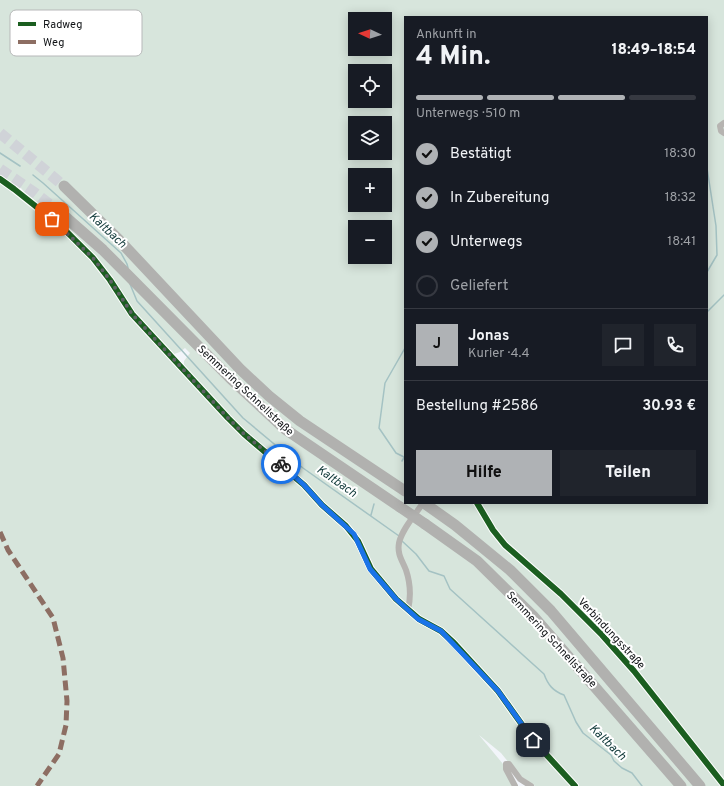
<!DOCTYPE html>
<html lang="de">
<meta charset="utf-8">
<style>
body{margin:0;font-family:Overpass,sans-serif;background:#20242c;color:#f1f3f6;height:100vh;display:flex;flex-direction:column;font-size:15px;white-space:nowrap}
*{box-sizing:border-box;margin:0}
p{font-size:13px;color:#9ea1a6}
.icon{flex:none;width:22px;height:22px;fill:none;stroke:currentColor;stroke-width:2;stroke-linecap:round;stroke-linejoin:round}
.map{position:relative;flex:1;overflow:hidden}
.details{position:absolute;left:404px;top:16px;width:304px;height:488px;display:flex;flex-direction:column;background:#171b24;border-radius:0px;box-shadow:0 2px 10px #0003}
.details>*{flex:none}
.needle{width:26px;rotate:274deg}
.tools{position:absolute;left:348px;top:12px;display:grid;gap:8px}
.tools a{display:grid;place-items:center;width:44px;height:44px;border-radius:0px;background:#171b24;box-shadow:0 2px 10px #0003;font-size:20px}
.pin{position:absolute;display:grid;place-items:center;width:34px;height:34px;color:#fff;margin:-17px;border-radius:8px;box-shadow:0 2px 6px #0006}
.courier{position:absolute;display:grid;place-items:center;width:40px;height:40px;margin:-20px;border:3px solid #1a73e8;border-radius:50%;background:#fff;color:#222;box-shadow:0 1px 5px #0007}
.head em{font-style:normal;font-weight:800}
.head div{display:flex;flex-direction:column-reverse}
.head{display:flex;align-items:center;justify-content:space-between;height:68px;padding:0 12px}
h1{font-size:26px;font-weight:800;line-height:30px}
.bar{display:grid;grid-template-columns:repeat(4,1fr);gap:6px 4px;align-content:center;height:48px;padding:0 12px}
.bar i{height:5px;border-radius:3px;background:#363941}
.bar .selected{background:#afb2b5}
.bar p{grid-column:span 4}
.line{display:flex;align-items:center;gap:10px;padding:0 12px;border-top:1px solid #363941}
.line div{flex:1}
.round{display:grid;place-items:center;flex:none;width:42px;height:42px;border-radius:0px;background:#20242c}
ol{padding:0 12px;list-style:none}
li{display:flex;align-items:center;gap:12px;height:44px}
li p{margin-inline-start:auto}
li .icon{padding:4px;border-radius:50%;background:#afb2b5;color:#111;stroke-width:4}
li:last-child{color:#9ea1a6}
li i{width:22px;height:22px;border:2px solid #363941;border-radius:50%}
.primary-button{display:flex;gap:8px;margin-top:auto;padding:8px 12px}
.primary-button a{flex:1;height:46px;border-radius:0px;background:#afb2b5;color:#111;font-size:16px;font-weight:800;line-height:46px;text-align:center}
.primary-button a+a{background:#20242c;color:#f1f3f6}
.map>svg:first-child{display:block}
</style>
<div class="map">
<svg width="724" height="786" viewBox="0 0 724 786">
<rect width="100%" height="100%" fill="#f2f5fa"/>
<!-- green -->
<path fill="#d7e5dc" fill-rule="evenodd" d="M0,0H724V786H535L518,774L501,753L479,735L503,764L512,786H0V181L50,221L81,249L99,270L125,309L209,402L238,431L239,426L215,402L184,366V361L190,353L185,348L180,352L174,354L167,349L129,307L106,271L26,195C18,181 12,184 0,176ZM405,17H707V503H405ZM355,19H385V49H355ZM355,71H385V101H355ZM355,123H385V153H355ZM355,175H385V205H355ZM355,227H385V257H355Z"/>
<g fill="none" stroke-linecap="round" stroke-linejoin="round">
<!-- stream -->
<path stroke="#a4c2c3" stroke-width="1.5" d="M0,153L20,166
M707,168L716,226L717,255L707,272
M33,175L43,183L121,253L127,264L128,268
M130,284L137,301L243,418L303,468L399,536
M707,312L724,295
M404,457L396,453L379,428L385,383L405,348
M402,461L405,456
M371,515L374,504
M402,541L416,554L429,571L444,576L450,589L544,674C548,685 553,691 564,695L576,722L583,733L611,755L614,761L622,768L632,773L642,786"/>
<!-- motorway-tunnel -->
<path stroke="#d0d3d8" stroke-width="11" stroke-dasharray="11 5.5" stroke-linecap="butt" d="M0,133L64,186
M0,169L35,193L62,214"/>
<!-- minor -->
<path stroke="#b6b4b1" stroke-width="6" d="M724,123L720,126L721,131L724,133
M0,179L14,189L63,228L93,258L110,280L132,314L228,418L244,434L304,485L322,505L346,526L358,541L371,569L396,599L419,619L441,631L454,643L498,691L533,740L575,786
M477,503L493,530L505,545L561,594L602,635L634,671L724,785
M408,610C411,597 410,582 406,570C402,560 397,554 399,543C402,529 415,515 423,503
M515,786L506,769V764H509L520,779L531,786"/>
<!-- motorway -->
<path stroke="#b1b1af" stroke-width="11" d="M64,186L119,240L240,369L269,396L300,421L405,491
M62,214L103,250L230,378L285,429L400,507
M424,503L455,525L510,570L551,611L700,786
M425,524L477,561L534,617L681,786"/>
<!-- motorway-bridge -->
<path stroke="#b1b1af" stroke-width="11" d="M400,507L425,524"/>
<!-- quiet -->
<path stroke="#8d6e63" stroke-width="5" stroke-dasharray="10 5" stroke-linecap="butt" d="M0,532L8,550L53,618L63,658L67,701L66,725L59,754L37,786"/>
<!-- cycleway casing -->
<g stroke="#fff" stroke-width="8">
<path id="cycleway" d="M0,179L14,189L63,228L93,258L110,280L132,314L228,418L244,434L304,485L322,505L346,526L358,541L371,569L396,599L419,619L441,631L454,643L498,691L533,740L575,786
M477,503L493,530L505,545L561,594L602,635L634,671L724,785"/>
</g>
<!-- cycleway -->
<use href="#cycleway" stroke="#1b5e20" stroke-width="6"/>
</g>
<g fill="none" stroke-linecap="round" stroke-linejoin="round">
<!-- done -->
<path stroke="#5f6266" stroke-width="4" stroke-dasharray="0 7.2" d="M52,219L93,258L110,280L132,314L228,418L244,434L281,464"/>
<!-- route -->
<path stroke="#1a73e8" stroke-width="5" d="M281,464L304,485L322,505L354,534L370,569L396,599L418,619L441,631L498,691L533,740"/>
</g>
<g text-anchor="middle" stroke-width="4" stroke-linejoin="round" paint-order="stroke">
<!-- street labels -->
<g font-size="11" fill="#101316" stroke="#fff">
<text transform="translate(246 390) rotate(43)" y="4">Semmering Schnellstraße</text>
<text transform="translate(612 633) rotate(47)" y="4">Verbindungsstraße</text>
<text transform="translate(552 639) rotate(47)" y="4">Semmering Schnellstraße</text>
</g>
<!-- water labels -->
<g font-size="12" font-style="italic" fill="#103939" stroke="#fff">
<text transform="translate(108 230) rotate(43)" y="4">Kaltbach</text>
<text transform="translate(337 481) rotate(35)" y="4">Kaltbach</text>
<text transform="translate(608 742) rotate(44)" y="4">Kaltbach</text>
</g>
</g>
<!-- legend -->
<rect x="10" y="10" width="132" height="46" rx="6" fill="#fff" stroke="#b7b8b9" stroke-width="1"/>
<rect x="18" y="22" width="18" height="4" fill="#1b5e20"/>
<rect x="18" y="40" width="18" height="4" fill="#8d6e63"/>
<g font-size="11" fill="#101316">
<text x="43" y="28">Radweg</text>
<text x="43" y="46">Weg</text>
</g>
</svg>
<div class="tools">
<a><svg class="needle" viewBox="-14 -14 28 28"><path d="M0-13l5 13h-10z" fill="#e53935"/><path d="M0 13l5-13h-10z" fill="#9ea1a6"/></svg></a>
<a><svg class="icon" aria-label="locate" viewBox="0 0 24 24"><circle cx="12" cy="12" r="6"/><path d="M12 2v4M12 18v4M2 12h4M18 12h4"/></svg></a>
<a><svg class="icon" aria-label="layers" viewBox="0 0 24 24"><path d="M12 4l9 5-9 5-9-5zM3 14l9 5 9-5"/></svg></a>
<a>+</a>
<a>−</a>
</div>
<div class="pin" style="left:52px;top:219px;background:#ea580c"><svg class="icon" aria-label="bag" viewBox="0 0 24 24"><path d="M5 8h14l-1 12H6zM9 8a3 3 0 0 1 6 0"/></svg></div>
<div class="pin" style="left:533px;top:740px;background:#1f2937"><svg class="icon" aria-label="home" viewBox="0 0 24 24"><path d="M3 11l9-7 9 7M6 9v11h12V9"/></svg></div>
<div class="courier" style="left:281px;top:464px"><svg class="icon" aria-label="bike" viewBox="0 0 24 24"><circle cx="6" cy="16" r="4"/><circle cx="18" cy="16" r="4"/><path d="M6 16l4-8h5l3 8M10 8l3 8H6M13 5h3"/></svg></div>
<section class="details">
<div class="head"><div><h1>4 Min.</h1><p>Ankunft in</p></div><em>18:49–18:54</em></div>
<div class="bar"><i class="selected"></i><i class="selected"></i><i class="selected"></i><i></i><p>Unterwegs · 510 m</p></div>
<ol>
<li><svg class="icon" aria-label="check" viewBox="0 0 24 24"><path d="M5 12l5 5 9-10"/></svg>Bestätigt<p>18:30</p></li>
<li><svg class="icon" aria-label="check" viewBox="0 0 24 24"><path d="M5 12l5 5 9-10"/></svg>In Zubereitung<p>18:32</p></li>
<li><svg class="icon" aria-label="check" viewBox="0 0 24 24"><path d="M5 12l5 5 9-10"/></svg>Unterwegs<p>18:41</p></li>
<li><i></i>Geliefert</li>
</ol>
<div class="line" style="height:72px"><b class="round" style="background:#afb2b5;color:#111">J</b><div><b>Jonas</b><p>Kurier · 4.4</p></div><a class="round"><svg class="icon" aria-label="chat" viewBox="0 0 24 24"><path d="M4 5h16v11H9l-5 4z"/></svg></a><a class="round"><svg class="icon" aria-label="phone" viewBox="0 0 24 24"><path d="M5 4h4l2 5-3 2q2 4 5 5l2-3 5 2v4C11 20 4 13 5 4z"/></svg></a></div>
<div class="line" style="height:52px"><div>Bestellung #2586</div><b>30.93 €</b></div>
<div class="primary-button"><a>Hilfe</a><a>Teilen</a></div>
</section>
</div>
